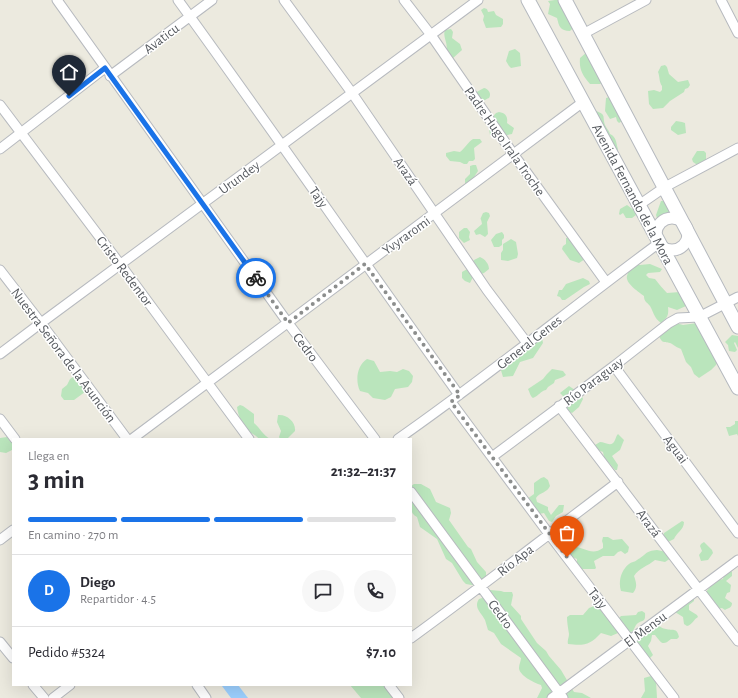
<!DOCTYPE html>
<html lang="es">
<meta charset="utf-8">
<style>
body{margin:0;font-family:"Alegreya Sans",sans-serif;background:#f7f7f7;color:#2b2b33;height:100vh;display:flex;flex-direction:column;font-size:15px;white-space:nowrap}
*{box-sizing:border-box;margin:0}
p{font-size:13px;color:#7c7c81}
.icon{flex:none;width:22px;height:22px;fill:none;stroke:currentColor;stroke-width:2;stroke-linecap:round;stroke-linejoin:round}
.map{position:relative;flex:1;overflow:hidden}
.details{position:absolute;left:12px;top:438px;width:400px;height:248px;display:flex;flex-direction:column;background:#fff;border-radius:0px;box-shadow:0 4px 16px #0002}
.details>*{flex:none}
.pin{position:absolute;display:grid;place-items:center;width:34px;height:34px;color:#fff;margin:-41px -17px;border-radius:50% 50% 50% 0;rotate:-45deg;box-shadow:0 0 4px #0007}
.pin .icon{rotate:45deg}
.courier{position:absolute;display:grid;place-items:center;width:40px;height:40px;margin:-20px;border:3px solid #1a73e8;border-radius:50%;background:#fff;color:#222;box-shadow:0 1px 5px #0007}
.summary em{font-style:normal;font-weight:700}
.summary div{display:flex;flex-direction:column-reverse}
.summary{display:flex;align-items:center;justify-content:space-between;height:68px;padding:0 16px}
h1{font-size:26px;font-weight:700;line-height:30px}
.bar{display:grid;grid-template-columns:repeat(4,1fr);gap:6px 4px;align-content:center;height:48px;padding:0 16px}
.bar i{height:5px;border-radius:3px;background:#e1e1e2}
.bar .selected{background:#1a73e8}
.bar p{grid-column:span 4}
.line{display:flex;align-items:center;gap:10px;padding:0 16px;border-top:1px solid #e1e1e2}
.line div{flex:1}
.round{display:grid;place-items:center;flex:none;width:42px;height:42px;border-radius:21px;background:#f7f7f7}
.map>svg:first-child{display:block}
</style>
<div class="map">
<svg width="738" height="698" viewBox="0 0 738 698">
<rect width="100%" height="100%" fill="#eceadf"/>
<!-- green -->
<path fill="#bae5bc" d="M555,0H570C572,9 579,25 570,31C560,31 559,26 557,18L548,14L550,4L548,1Z
M484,8L487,9L488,12L494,11L496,15L503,19V24L501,27L486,28L483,20L484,16L481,10Z
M451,29L453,32L452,38L460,44L462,50L452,59L446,62L440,58L439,52L446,51C449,44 442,37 445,30Z
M515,49L520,53L521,66L511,68L509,66L506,61L509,51Z
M587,52L603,82L600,84H590C582,75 579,69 580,58Z
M665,65L667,67L669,74L678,82L688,80L690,85L688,88L685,89L684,92L670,101L663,108L653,109L649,104L648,91L654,90L660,92L662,90V86C659,82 660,77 658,72L661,66Z
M484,88C488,89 492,93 489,98C483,100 484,103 476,105L471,102L469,96Z
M609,97L622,121L619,123L617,121L616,117L610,119L605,111L606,98Z
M594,110C607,115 602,115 605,125C606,128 609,130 610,134C617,137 616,144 618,149L616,154Z
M499,112C506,113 508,117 507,123L514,128L512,134L497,137L490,135L488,122L496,113Z
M676,121L682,122L685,123L686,133L678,135L671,130V127Z
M473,139H480L482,142L474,148L475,159L473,161H469L467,164H464L460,162L450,161L446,156V153L454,151L460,152C465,148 468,142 473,139Z
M697,151H704L706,153V160L699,166L693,162L692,159Z
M473,165H476L478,171L474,177L477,182V187L473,189L465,187V179L470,174V166Z
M661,201H664L671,215L662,216L660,219L657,218L656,215Z
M627,205L635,211L636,215L632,218H626L623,213L620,215L619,214L620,209Z
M486,212L489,213L490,216L487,222L488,234L485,237L480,234L476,235L474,231L482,224C481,216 479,222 483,213Z
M464,228H467L470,232L469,237L470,240L464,243L459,238V232Z
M502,232L504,235V238L502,240V245L499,247H494L491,240L496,234Z
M576,235C585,239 583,251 585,259L579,263L570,260L562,249L563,246L566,244V238Z
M511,239L516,242L518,254L517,258L508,261L501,260V253L503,250V244Z
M480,257C485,259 489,264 489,269L484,273L473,277L470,283L465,281L462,278V272L469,268L474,260Z
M631,263L640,265L650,264L662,269L660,272L648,273L646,275L649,278L655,279C659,284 663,289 667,293L680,292L685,297L686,306L677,310L668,307C669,316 667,318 661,323C654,318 654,313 650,306C647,302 644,302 644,296C639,292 625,283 627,276C628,272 630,268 631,263Z
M583,278L589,281L590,284L584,287L565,300H562L560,297L557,296L559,290H562L566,284Z
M676,323L683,325L697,323L719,359L716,365L711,370L699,378L694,374L691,367L686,362L681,349C678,348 675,346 672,344C666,340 663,346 659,336Z
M732,335L738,336V348L735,342L734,343L737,350L735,352L729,351L728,345L725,342Z
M542,338L543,343L533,358L520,362L513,376L503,377L500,367Z
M367,359L374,361L380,372L390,371L397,372L403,369L409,371L413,376L412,382L408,387L395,389L391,397L385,400L373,398L368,393L360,391C355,381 357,365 367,359Z
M552,369L563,371L566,375L563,377L555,380L554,383L548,387L546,390C540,391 539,396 533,398C530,396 530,393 528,389L543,379L547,374Z
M73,377H77L89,389L74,400H64L61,396L62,389L67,385L70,379Z
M569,386L581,394L583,399L579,407L572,413L568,411L564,408L565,398L560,393Z
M240,405L243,406L254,414V423C260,428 263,435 270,439H259C256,435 252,434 248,431C242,426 238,415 237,407Z
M278,415C287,414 296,422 295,431L287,439H280L279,437L281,431L277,422Z
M735,421H738V436L737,434L729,436L726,427H730L735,424Z
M618,434L624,440L620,450L612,456L618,465L617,470H615L604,457L603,452L598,450L595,445L600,442C605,442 612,448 615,440C616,438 616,436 618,434Z
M7,437C13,439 14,445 12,450L6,453L0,452V438Z
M544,477L548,480L550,486C547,493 540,492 536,498L537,502L548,507V510L551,515L559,505H564L563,512L556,516L552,522L549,521L544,513L539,514L527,499L534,494V483L541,478Z
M414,484H421L430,489L436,502L450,508L451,513L449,520L468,547L471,549L477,562L486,572V577L477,586L466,584L463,581L452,563L446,559L437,539L420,527L417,517C407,513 411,496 411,486Z
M682,521L684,522C684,530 676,533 674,539L668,542L663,538L664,533Z
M603,537H608L613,540L622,539L629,547L628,552L625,554L621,551L618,552L614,556H603L594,561L596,568L595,569H581L577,564V559L572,557L565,551C580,539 588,559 603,548V544L602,541Z
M704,542L712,550L713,553L708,560L701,561L699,555L702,551L700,546L701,544Z
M657,550L667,552L671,558L665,562L655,560C648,566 639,568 634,576C636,582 638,587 633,593L621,591C618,582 621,570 629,564C631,562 635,562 637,560C646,555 645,551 657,550Z
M730,570L732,572V576L726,581L731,585L730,592L727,593L725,598L732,603C732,608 728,608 725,610L722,608L717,609L706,592L715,581L723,579L724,573Z
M490,590L501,591L504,592H512L513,595L511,605L521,616V619L537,643L546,651L549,656L561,670L574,692L582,693L591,698H537L542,688L541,685C534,683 519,675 519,668C519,664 521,661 521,658L501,644L494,633L488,630C487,627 486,623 485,620C482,613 473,608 479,599L482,598Z
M691,598L694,599V601L689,605V610L697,615L698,617C694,619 692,625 687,626L684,624L683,617L675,612Z
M597,605L603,612L616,621L621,616L636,615L638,612L642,611L645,613C646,624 641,619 636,625C635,627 634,629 633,631L627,634L618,633L611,636L601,633C590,645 584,646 568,644C567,640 569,638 569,634C568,628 567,622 567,617L570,615H583L589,608Z
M656,624C659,626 663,629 666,629C672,631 677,627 679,637L677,639H671C662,647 661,642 655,635H652L651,641L648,646L653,655L649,659L634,641Z
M651,676L656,681L657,698H641L645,691L644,678Z
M350,685H387L396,698H361Z"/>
<!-- water -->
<path fill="#9cd0ff" d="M223,685H238L248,698H231L222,686Z"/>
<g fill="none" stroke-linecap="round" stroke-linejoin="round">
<!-- minor casing -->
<g stroke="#b7babf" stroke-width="11">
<path id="minor" d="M57,0L288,323L375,439
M178,0C273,131 365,264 459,395
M284,0L352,93L487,290L527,343
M404,0L431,35L514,155L606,282
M721,0L738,33
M583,34L646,0
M110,76L212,0
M0,105L120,264L249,439
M0,149L105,68
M639,205L665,187L738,148
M0,270L41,323L127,439
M699,317L738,297
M0,354L41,323L478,0
M614,366L738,533
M451,402L549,534L674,698
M559,406L738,641
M0,419L15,439
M132,439L583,102
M398,439C487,377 571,308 659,243
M492,457L614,366L669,323L678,318L699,317
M411,492L563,698
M0,540L13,530
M411,638C481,587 549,534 618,482
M0,642L13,658
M33,685L44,698
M197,685L206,698
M389,685L399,698
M53,698L70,685
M552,698L738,560"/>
</g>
<!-- tertiary casing -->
<g stroke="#b7babf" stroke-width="13">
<path id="tertiary" d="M656 234a16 16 0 1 1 32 0a16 16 0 1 1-32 0Z"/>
</g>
<!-- secondary casing -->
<g stroke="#b5b9bf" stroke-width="15">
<path id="secondary" d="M528,0L738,388
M565,0L738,327"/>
</g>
<!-- minor -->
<use href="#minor" stroke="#fff" stroke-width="9"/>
<!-- tertiary -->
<use href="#tertiary" stroke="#fff" stroke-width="11"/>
<!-- secondary -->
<use href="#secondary" stroke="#fff" stroke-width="13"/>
</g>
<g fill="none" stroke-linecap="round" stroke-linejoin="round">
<!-- done -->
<path stroke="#8c8e8d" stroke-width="4" stroke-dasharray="0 7.2" d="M256,278L288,323L365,264L460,395L451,402L567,557"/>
<!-- route -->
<path stroke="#1a73e8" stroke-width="5" d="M69,96L105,68L256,278"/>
</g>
<g text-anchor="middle" stroke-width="3" stroke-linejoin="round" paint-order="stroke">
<!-- street labels -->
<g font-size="14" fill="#585c61" stroke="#fff">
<text transform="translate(161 38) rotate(-37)" y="5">Avaticu</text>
<text transform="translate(505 141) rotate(55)" y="5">Padre Hugo Irala Troche</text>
<text transform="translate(406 171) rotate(55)" y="5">Arazá</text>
<text transform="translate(239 177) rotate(-36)" y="5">Urundey</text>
<text transform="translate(633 194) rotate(62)" y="5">Avenida Fernando de la Mora</text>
<text transform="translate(319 197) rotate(55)" y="5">Tajy</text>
<text transform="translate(406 235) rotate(-36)" y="5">Yvyraromi</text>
<text transform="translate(125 271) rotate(53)" y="5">Cristo Redentor</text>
<text transform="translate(529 342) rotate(-38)" y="5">General Genes</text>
<text transform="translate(306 347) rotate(53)" y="5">Cedro</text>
<text transform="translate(64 355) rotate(53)" y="5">Nuestra Señora de la Asunción</text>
<text transform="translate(593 381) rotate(-37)" y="5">Río Paraguay</text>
<text transform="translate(676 449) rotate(53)" y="5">Aguai</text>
<text transform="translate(649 523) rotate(53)" y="5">Arazá</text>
<text transform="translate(515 560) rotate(-38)" y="5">Río Apa</text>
<text transform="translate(598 598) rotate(52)" y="5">Tajy</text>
<text transform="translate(501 614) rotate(54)" y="5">Cedro</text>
<text transform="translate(645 629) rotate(-37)" y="5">El Mensu</text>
</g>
</g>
</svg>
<div class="pin" style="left:567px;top:557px;background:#ea580c"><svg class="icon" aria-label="bag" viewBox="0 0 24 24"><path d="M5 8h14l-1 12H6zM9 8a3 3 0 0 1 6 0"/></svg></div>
<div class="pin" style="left:69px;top:96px;background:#1f2937"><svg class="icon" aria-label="home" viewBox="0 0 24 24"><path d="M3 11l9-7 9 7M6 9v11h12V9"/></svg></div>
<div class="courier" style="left:256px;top:278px"><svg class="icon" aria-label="bike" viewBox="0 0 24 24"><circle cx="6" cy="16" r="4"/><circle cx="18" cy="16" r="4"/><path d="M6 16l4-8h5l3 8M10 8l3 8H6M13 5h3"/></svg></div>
<section class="details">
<div class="summary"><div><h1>3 min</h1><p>Llega en</p></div><em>21:32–21:37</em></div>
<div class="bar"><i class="selected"></i><i class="selected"></i><i class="selected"></i><i></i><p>En camino · 270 m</p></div>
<div class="line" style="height:72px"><b class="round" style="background:#1a73e8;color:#fff">D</b><div><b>Diego</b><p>Repartidor · 4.5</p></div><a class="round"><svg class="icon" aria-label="chat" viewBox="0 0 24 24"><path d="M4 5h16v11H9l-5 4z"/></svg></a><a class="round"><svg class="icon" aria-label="phone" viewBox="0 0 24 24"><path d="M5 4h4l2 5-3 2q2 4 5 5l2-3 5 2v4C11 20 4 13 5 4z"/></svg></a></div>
<div class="line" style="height:52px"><div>Pedido #5324</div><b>$7.10</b></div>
</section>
</div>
